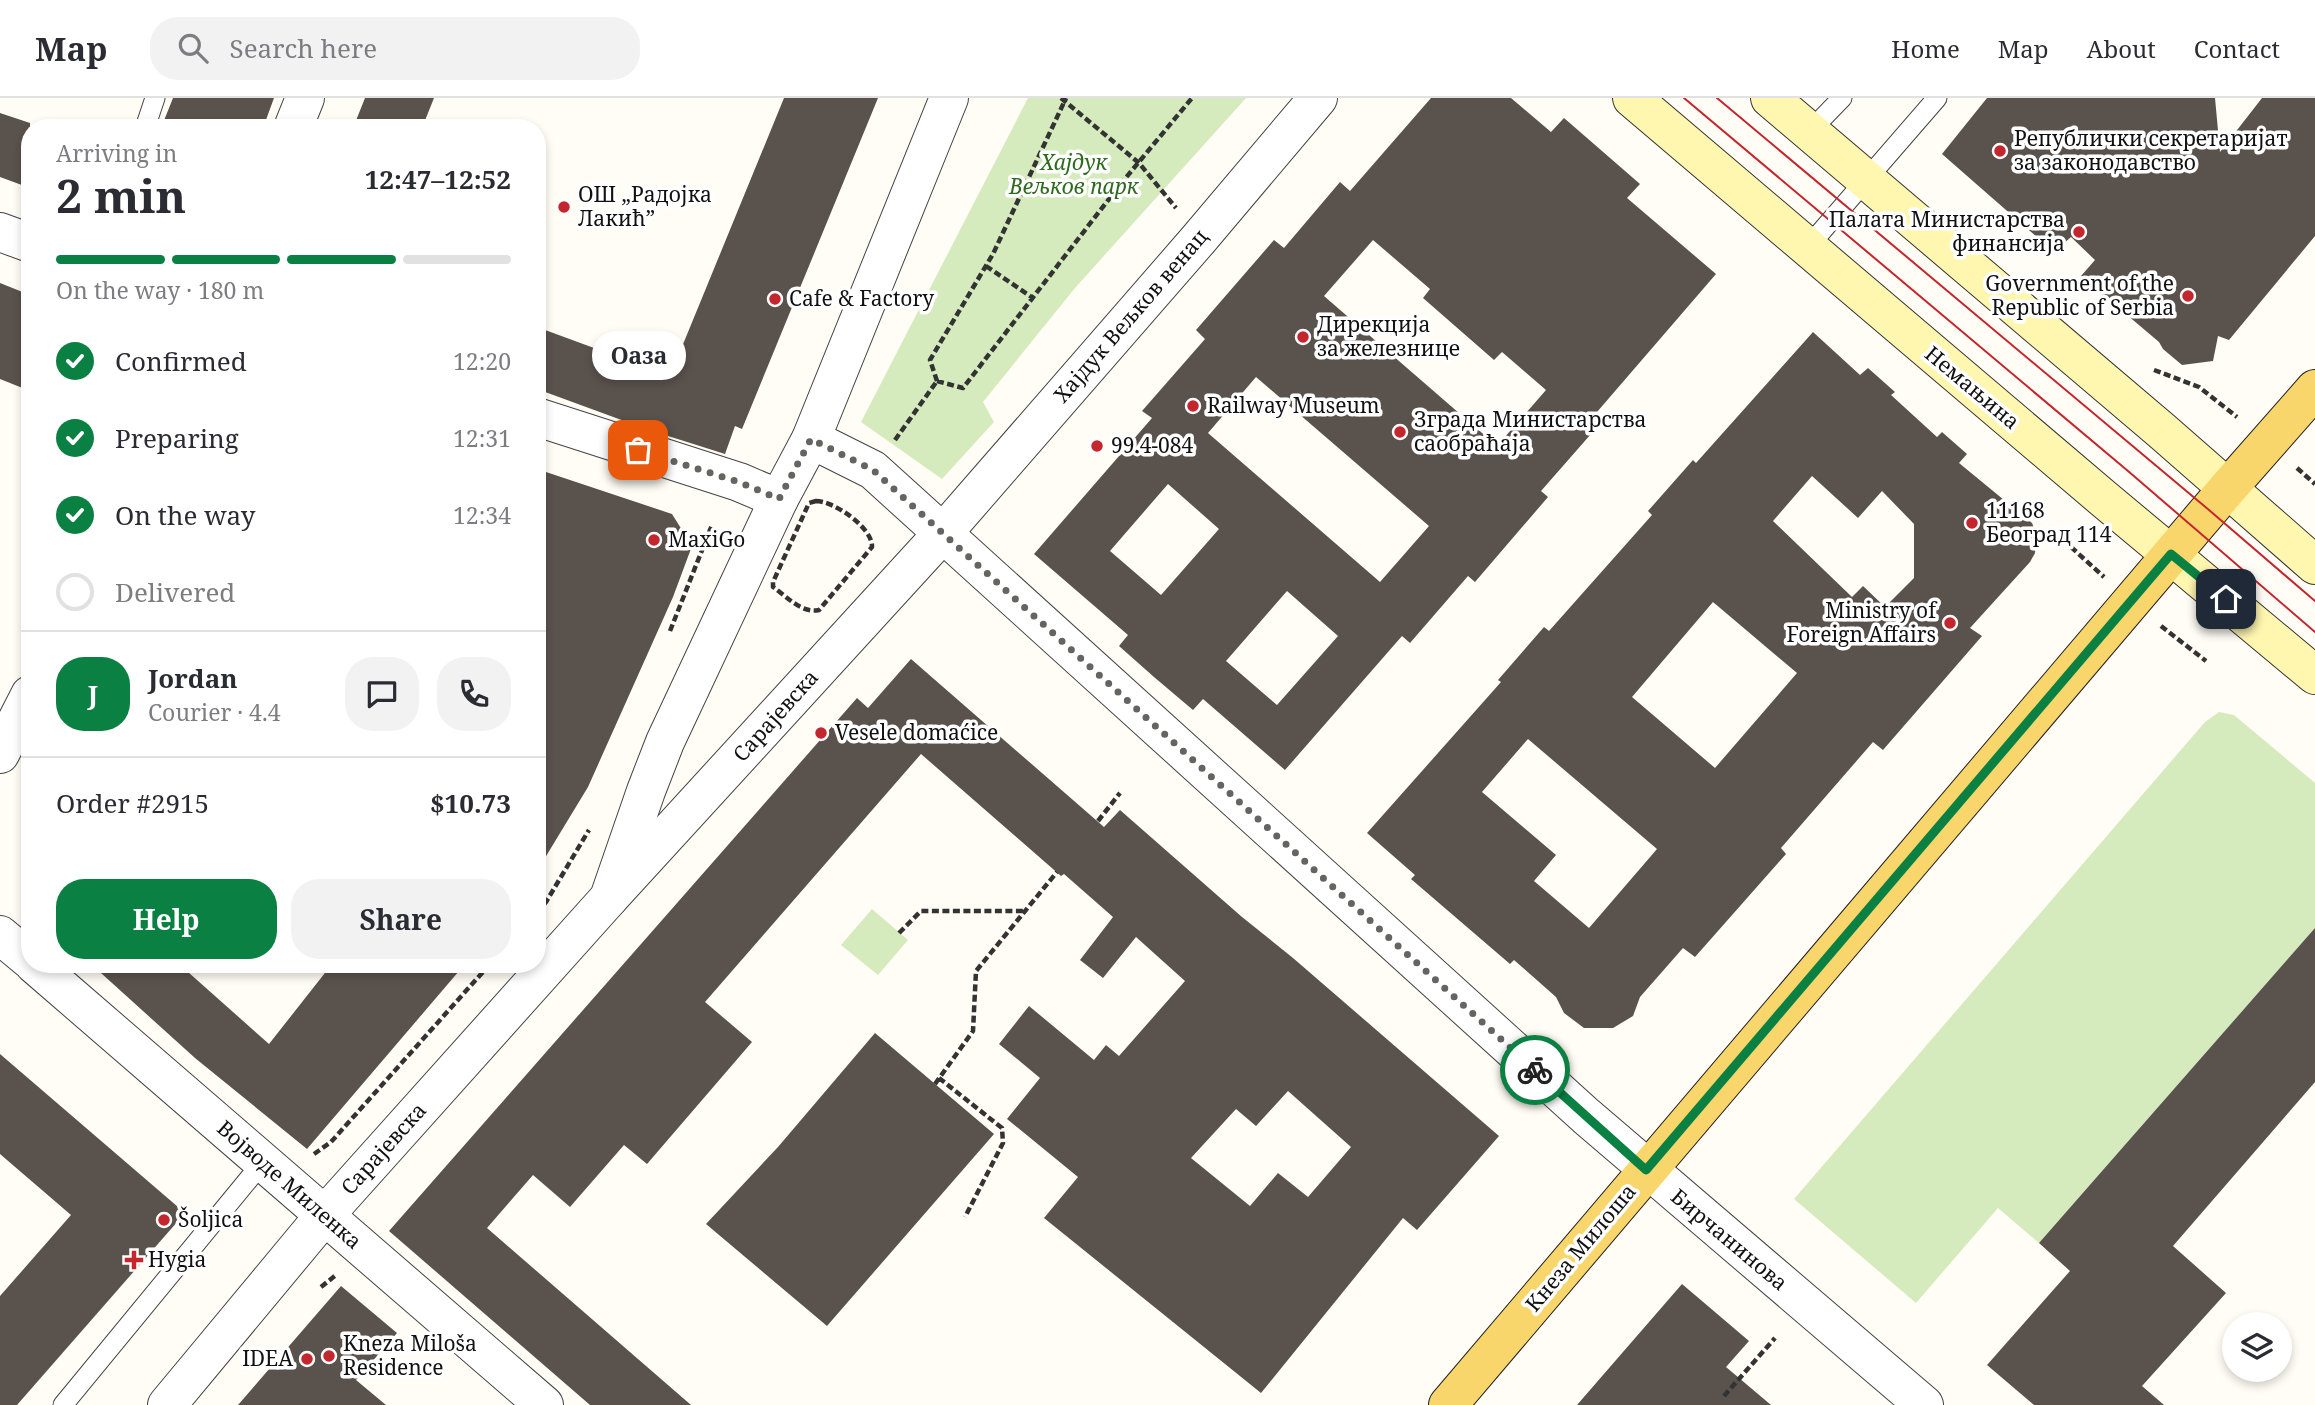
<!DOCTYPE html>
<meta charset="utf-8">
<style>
body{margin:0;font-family:"Noto Serif",serif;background:#f2f2f3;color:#2b2b33;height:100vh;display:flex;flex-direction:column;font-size:26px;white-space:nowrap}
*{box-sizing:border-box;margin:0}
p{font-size:23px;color:#7c7c81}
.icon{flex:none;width:38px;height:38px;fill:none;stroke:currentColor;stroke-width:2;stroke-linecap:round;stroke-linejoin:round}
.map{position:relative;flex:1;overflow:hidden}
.panel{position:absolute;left:21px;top:21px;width:525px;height:854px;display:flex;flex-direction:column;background:#fff;border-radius:28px;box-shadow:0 4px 10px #0003}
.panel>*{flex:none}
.tools{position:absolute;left:2222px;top:1214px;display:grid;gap:14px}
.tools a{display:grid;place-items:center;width:70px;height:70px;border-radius:50%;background:#fff;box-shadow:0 4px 10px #0003;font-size:35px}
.pin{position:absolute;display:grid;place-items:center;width:60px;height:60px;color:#fff;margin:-30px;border-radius:14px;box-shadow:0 4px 10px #0006}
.courier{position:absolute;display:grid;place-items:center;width:70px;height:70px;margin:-35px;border:5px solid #0b8043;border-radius:50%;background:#fff;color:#222;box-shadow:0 2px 9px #0007}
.bubble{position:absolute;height:49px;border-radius:24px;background:#fff;box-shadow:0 4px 10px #0003;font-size:23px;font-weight:700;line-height:49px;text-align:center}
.overview em{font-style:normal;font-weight:700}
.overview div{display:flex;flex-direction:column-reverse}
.overview{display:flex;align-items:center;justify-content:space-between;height:119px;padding:0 35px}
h1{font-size:46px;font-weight:700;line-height:52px}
.bar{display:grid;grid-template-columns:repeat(4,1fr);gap:10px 7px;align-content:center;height:84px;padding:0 35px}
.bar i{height:9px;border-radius:5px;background:#e1e1e2}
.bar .current{background:#0b8043}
.bar p{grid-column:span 4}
.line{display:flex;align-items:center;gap:18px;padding:0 35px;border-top:2px solid #e1e1e2}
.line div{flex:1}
.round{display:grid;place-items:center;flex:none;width:74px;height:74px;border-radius:28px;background:#f2f2f3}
ol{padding:0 35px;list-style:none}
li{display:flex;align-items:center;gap:21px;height:77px}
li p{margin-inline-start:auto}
li .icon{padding:7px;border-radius:50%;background:#0b8043;color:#fff;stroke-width:4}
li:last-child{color:#7c7c81}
li i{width:38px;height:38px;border:4px solid #e1e1e2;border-radius:50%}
.button{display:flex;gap:14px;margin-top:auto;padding:14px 35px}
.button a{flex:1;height:80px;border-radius:28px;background:#0b8043;color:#fff;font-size:28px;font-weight:700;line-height:80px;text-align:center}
.button a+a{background:#f2f2f3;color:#2b2b33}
header{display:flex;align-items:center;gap:42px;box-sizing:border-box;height:98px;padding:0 35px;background:#fff;border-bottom:2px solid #e1e1e2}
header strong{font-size:33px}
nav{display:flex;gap:38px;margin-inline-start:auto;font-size:24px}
.search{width:490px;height:63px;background:#f2f2f3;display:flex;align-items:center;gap:18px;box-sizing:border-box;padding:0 24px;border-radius:28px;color:#7c7c81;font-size:26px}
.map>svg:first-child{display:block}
</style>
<header>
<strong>Map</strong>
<div class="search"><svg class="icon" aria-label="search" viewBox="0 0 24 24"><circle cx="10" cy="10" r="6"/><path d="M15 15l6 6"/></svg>Search here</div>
<nav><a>Home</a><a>Map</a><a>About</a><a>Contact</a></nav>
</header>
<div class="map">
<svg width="2315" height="1307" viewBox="0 0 2315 1307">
<rect width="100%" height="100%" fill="#fffdf5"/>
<!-- green -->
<path fill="#d5ebbd" d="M1028,0H1246L1075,190L983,304L994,324L942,381L861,324Z
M2219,614L2234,617L2315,685V830L2039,1145L1998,1110L1916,1205L1794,1101L2205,624Z
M872,811L908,842L878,877L841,847Z"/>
<!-- building -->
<path fill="#5a524d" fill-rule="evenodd" d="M173,0H274L263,30H161Z
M365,0H434L422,30H353Z
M784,0H878L742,331L735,328L725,356L646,331L537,291V229L670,278Z
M1431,0H1511L1551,34L1564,20L1640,86L1627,100L1716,176L1597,314L1605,320L1541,393L1548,399L1475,484L1468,478L1410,545L1402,538L1285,672L1203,601L1193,612L1154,579L1119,548L1128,537L1034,456L1152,320L1142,313L1205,241L1196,232L1274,142L1284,150L1340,84L1350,93ZM1373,142L1430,191L1423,200L1494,262L1502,254L1546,292L1497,348L1324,198ZM1256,279L1429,428L1380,484L1208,335ZM1168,386L1219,431L1161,497L1110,453ZM1287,493L1338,538L1277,607L1226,563Z
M1987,0H2215L2220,54L2262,0H2315V138L2229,242L2218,238L2213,263L2182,267L2163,251L2159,244L2081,178L2095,162L2071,139L2054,154L1942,56Z
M0,15L30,25V90L0,79Z
M0,185L30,197V293L0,281Z
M1813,234L1860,277L1868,270L1895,294L1891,297L1937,339L1942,334L1967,356L1959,365L2032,425L2036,435L2035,455L2030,464L1970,530L1982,538L1883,652L1873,644L1781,750L1786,756L1695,859L1683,850L1640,899L1633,918L1613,930H1584L1564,915L1556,899L1514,862L1510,866L1411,781L1415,777L1367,735L1501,584L1498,582L1544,529L1549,533L1652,417L1648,413L1693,362L1696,365ZM1812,378L1858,420L1882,393L1914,426V480L1885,509L1863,488L1852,499L1773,423ZM1713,504L1797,575L1715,670L1632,599ZM1528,641L1657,751L1589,830L1534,783L1556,757L1482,694Z
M537,371L672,416L692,448L673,499L588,689L537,773Z
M911,561L1104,729L1120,712L1242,819L1293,860L1499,1038L1417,1132L1403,1120L1261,1295L1044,1120L1078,1079L1007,1021L1040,980L999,946L1029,908L1094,962L1106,947L1119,958L1185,883L1136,839L1103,880L1080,862L1113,819L1064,776L1061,778L921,656L705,904L752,944L647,1066L624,1047L570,1109L533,1077L487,1130L691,1307H590L389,1133L857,600L868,610ZM1288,993L1351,1049L1308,1099L1278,1075L1250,1108L1191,1060L1236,1011L1256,1028Z
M2315,830V984L2173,1148L2226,1195L2142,1288L2164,1307H2034L1987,1267L2070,1173L2039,1145Z
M91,866H179L269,946L332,866H465L307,1051L195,960Z
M875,935L994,1036L827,1228L706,1126L778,1049Z
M0,956L185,1115L17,1307H0V1198L71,1117L0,1056Z
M1682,1186L1749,1243L1726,1269L1771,1307H1577Z
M341,1188L397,1235L356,1282L386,1307H238Z"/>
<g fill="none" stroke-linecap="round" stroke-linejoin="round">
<!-- service casing -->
<g stroke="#444" stroke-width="21">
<path id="service" d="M145,30L155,0
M1810,33L1842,0
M1807,150L1937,0
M63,1307L262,1065"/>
</g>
<!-- minor casing -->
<g stroke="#444" stroke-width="40">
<path id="minor" d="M293,30L305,0
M0,134L30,145
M537,319L739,384L779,401
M811,341L873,372L1586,1018L1924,1307
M0,656L30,597
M609,800L943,435L1198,142L1318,0
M0,837L30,862
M34,866L544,1307"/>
</g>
<!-- tertiary casing -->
<g stroke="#444" stroke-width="40">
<path id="tertiary" d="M167,1307L324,1118L609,800L646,693L665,644L779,401L811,341L949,0"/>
</g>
<!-- secondary casing -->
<g stroke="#333" stroke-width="40">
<path id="secondary" d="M1632,0L2104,401L2315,577
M1770,0L2162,333L2315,467"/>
</g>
<!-- primary casing -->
<g stroke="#222" stroke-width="40">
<path id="primary" d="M1448,1307L2227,391L2315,291"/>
</g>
<!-- path -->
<path stroke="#333" stroke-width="4.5" stroke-dasharray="7 3.5" stroke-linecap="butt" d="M1061,0L1139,65L1176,110
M986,168L1033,200
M2154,272L2199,289L2237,319
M937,283L963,290L1119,88L1192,0
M937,283L930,262L993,156L1066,0
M895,342L937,283
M2297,370L2315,386
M816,403C834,403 873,430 872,449L819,512C802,516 786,498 773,489V484L809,405Z
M2071,449L2104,479
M2161,528L2206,563
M670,533L712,427
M1098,723L1120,695
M537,814L546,804L589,732
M899,835L921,813H1026
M939,980L1002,1030L1003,1045L965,1119
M935,986L973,933L976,873L1057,774
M314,1056L331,1044L490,866
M321,1189L336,1177
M1724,1298L1775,1240"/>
<!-- service -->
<use href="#service" stroke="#fff" stroke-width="19"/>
<!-- minor -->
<use href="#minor" stroke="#fff" stroke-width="38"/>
<!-- tertiary -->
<use href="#tertiary" stroke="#fff" stroke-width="38"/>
<!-- secondary -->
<use href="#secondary" stroke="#fff6b0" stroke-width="38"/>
<!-- primary -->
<use href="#primary" stroke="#f9d66b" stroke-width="38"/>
<!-- tram -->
<path stroke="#c4262e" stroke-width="2" d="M1684,0L2128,373L2315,534
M1717,0L2209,412L2315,503"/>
</g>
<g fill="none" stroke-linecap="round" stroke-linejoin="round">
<!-- done -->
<path stroke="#646461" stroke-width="7" stroke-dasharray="0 12.6" d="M638,352L739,384L779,401L811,341L873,372L1535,972"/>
<!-- route -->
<path stroke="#0b8043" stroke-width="9" d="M1535,972L1646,1072L2171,456L2226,501"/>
</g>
<!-- markers -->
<g fill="#c4262e" stroke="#fff" stroke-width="2.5">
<circle cx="2000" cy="53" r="7"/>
<circle cx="564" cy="109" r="7"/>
<circle cx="2079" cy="134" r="7"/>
<circle cx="2188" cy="198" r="7"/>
<circle cx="775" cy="201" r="7"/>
<circle cx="1303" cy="239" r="7"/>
<circle cx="1193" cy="308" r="7"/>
<circle cx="1400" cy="334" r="7"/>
<circle cx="1097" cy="348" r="7"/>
<circle cx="1972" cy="425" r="7"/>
<circle cx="654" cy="442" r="7"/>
<circle cx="1950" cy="525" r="7"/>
<circle cx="821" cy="635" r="7"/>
<circle cx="164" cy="1122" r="7"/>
<path d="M130.5 1151.5h7v7h7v7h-7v7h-7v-7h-7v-7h7z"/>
<circle cx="329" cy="1258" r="7"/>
<circle cx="307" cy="1261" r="7"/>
</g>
<g text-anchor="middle" stroke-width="7" stroke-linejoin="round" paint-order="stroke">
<!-- poi labels -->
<g font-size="21" fill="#111" stroke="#fff" text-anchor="start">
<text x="2014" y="48">Републички секретаријат<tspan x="2014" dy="24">за законодавство</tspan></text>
<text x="578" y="104">ОШ „Радојка<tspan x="578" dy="24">Лакић”</tspan></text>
<text x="2065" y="129" text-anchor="end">Палата Министарства<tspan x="2065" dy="24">финансија</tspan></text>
<text x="2174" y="193" text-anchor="end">Government of the<tspan x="2174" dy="24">Republic of Serbia</tspan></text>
<text x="789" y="208">Cafe &amp; Factory</text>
<text x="1317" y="234">Дирекција<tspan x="1317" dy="24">за железнице</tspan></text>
<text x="1207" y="315">Railway Museum</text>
<text x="1414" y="329">Зграда Министарства<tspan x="1414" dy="24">саобраћаја</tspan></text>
<text x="1111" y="355">99.4-084</text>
<text x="1986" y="420">11168<tspan x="1986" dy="24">Београд 114</tspan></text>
<text x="668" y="449">MaxiGo</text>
<text x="1936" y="520" text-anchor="end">Ministry of<tspan x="1936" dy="24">Foreign Affairs</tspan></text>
<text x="835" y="642">Vesele domaćice</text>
<text x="178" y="1129">Šoljica</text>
<text x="148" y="1169">Hygia</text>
<text x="343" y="1253">Kneza Miloša<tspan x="343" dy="24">Residence</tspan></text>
<text x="293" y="1268" text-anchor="end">IDEA</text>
</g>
<!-- park labels -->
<g font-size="21" font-style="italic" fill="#2f6b1f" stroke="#fff">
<text x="1074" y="72">Хајдук<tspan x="1074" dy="24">Вељков парк</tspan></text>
</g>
<!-- street labels -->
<g font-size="21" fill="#111" stroke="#fff">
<text transform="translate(1131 218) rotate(-49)" y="7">Хајдук Вељков венац</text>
<text transform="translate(1972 290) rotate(40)" y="7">Немањина</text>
<text transform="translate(776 618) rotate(-48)" y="7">Сарајевска</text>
<text transform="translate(384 1051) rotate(-48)" y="7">Сарајевска</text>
<text transform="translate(289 1087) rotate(41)" y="7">Војводе Миленка</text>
<text transform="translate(1729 1142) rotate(40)" y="7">Бирчанинова</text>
<text transform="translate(1581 1150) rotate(-50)" y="7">Кнеза Милоша</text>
</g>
</g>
</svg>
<div class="tools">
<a><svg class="icon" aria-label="layers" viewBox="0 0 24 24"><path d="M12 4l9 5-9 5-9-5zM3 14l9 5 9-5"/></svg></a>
</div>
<div class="pin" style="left:638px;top:352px;background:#ea580c"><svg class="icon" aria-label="bag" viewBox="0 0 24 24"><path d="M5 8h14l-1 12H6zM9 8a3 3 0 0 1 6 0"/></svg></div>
<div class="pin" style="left:2226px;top:501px;background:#1f2937"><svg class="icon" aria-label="home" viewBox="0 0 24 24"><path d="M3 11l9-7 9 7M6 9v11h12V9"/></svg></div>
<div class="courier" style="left:1535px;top:972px"><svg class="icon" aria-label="bike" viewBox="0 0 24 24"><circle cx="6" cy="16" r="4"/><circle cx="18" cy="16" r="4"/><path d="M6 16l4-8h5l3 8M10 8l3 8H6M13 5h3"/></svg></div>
<div class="bubble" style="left:592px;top:233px;width:94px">Оаза</div>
<section class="panel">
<div class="overview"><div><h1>2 min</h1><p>Arriving in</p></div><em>12:47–12:52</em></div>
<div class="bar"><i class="current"></i><i class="current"></i><i class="current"></i><i></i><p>On the way · 180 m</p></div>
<ol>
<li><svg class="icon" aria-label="check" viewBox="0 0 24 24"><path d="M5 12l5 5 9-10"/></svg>Confirmed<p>12:20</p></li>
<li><svg class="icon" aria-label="check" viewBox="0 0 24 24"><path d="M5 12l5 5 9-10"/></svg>Preparing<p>12:31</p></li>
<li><svg class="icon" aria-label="check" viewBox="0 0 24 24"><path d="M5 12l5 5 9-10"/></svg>On the way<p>12:34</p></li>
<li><i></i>Delivered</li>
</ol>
<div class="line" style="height:126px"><b class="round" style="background:#0b8043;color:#fff">J</b><div><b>Jordan</b><p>Courier · 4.4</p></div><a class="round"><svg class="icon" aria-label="chat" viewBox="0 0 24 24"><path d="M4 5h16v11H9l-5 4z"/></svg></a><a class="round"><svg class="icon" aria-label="phone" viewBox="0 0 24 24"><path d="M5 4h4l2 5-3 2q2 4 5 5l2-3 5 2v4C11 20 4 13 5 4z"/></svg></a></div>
<div class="line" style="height:91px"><div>Order #2915</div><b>$10.73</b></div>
<div class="button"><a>Help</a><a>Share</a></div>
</section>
</div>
